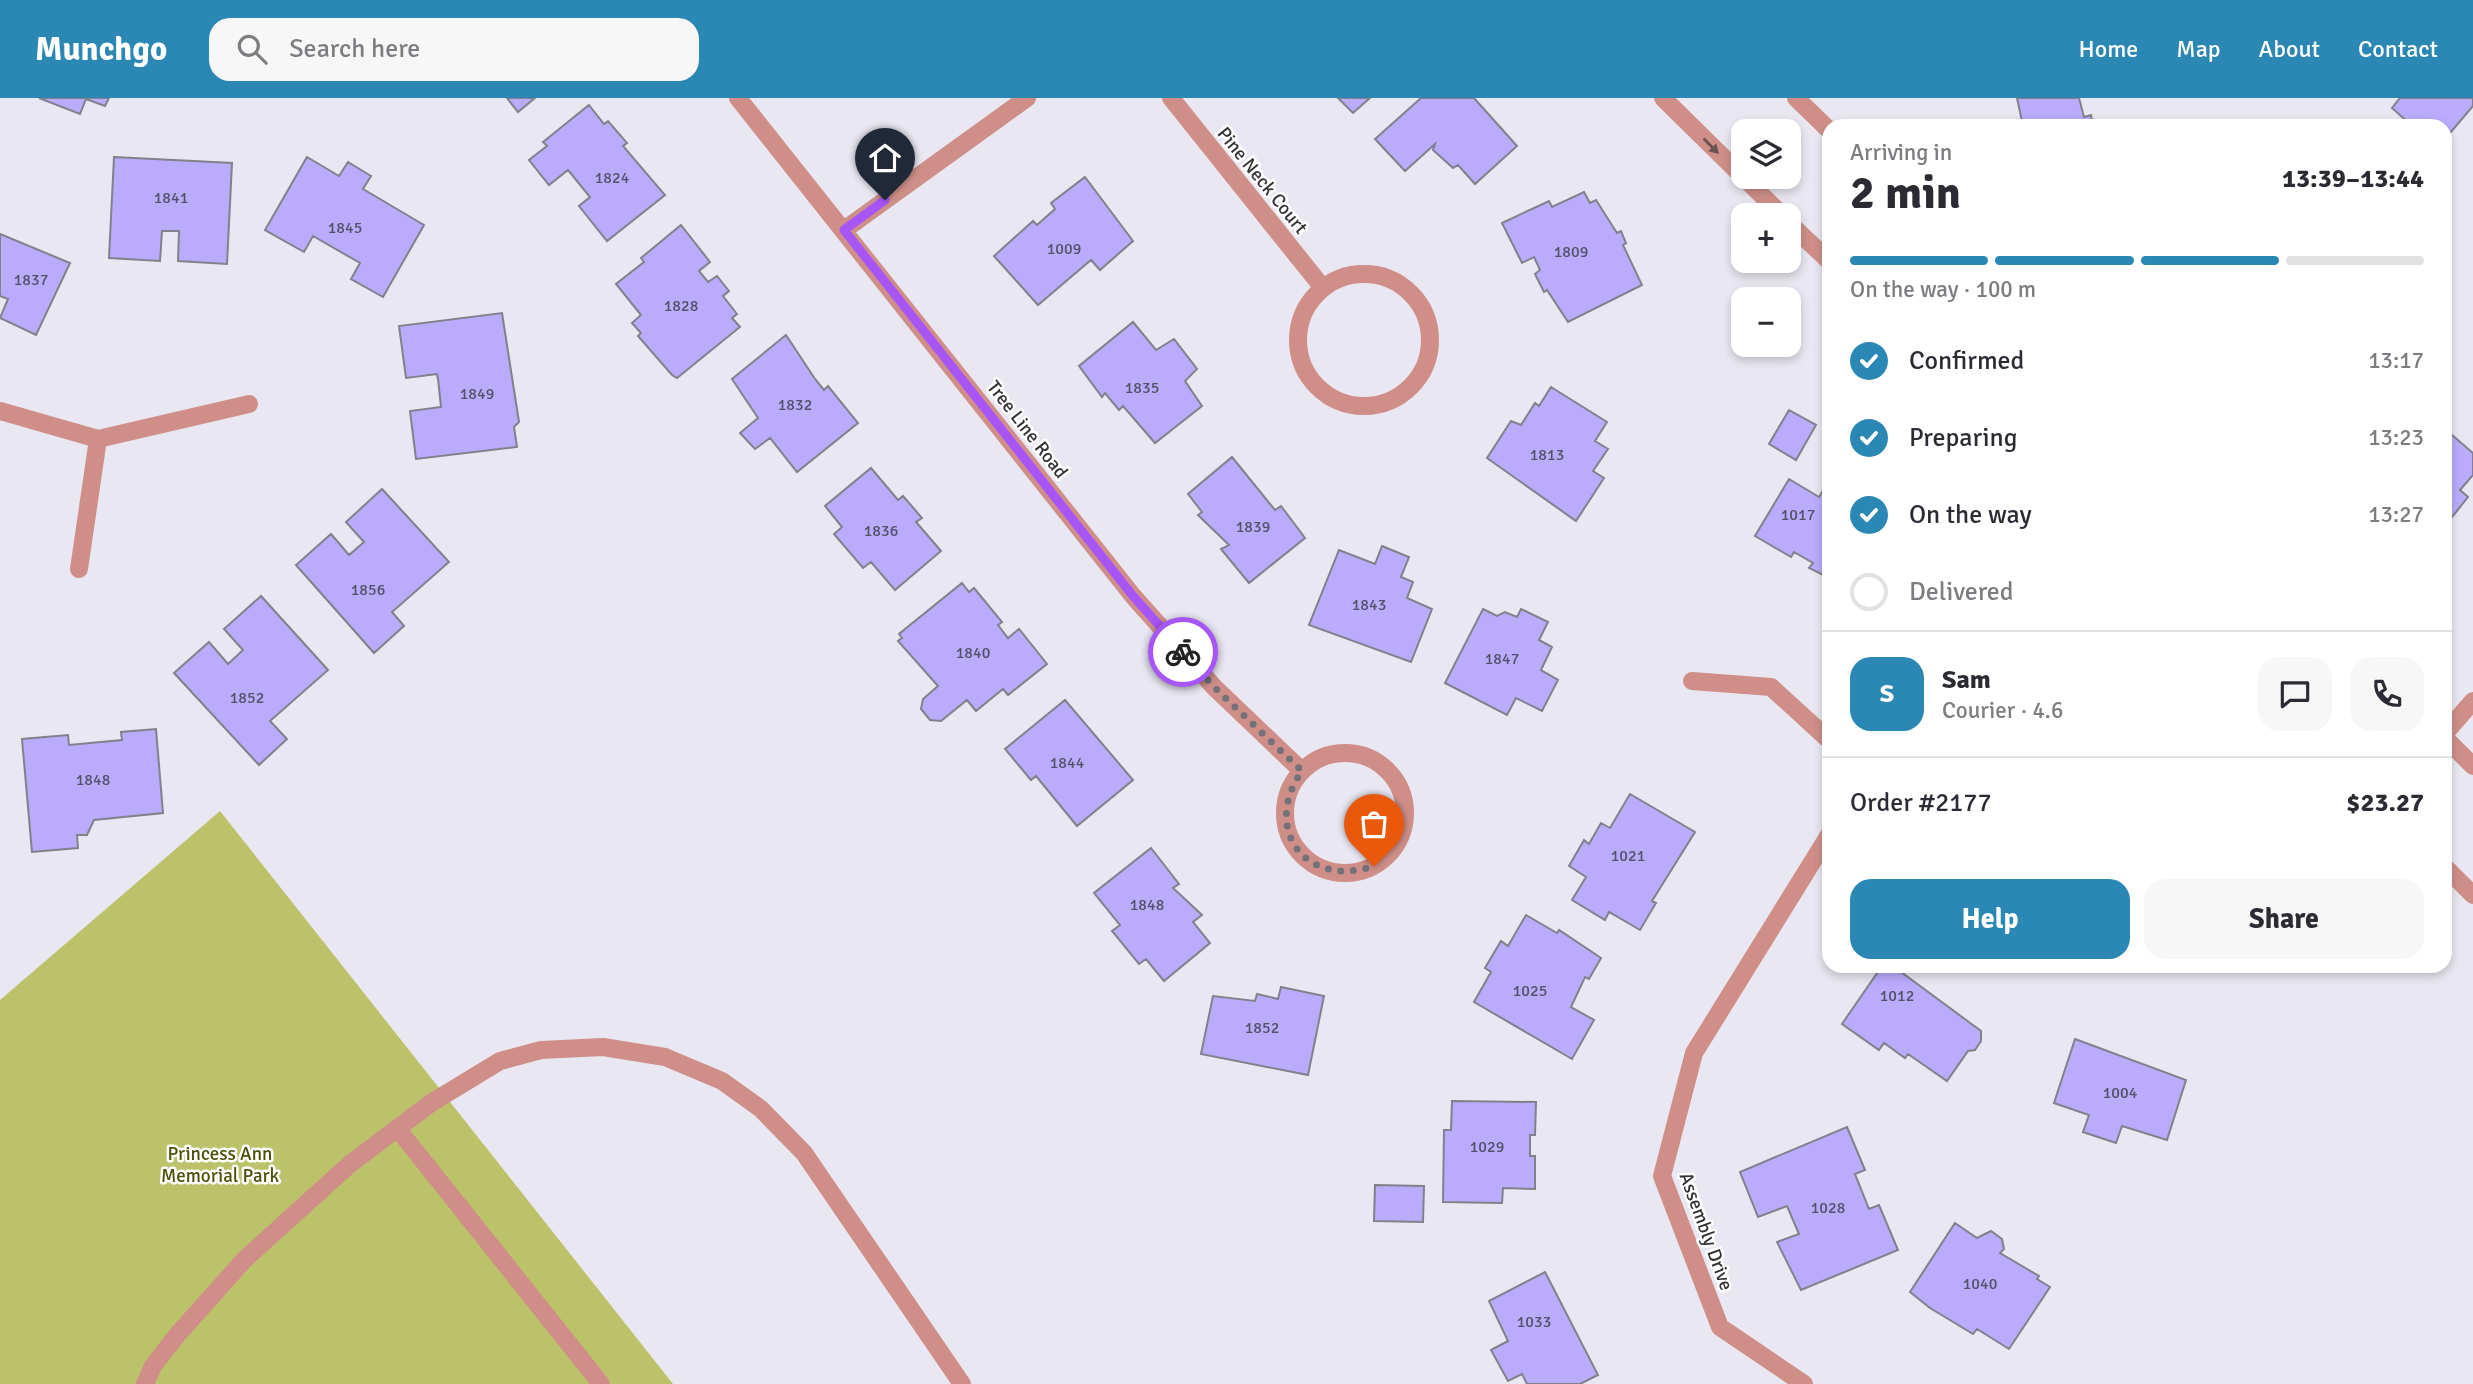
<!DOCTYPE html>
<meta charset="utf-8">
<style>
body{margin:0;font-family:Signika,sans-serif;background:#f7f7f7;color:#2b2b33;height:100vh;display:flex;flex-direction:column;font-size:26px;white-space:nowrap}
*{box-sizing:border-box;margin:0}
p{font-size:23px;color:#7c7c81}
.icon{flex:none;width:38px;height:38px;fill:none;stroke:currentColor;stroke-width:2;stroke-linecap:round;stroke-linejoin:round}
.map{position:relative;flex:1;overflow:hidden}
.panel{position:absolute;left:1822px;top:21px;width:630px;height:854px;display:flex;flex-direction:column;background:#fff;border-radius:21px;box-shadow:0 4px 10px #0003}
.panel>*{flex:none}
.tools{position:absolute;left:1731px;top:21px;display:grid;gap:14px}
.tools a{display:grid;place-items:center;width:70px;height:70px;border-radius:14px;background:#fff;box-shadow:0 4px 10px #0003;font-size:35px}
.pin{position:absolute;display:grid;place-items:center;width:60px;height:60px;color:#fff;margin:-72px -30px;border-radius:50% 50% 50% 0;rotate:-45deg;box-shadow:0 0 7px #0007}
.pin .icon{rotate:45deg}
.courier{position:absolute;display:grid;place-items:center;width:70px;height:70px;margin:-35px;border:5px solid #a855f7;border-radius:50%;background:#fff;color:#222;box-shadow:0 2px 9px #0007}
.overview em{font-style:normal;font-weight:700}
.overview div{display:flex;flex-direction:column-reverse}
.overview{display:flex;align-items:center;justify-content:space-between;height:119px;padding:0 28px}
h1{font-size:46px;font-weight:700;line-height:52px}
.bar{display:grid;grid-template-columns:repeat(4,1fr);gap:10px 7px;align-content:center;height:84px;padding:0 28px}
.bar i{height:9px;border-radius:5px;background:#e1e1e2}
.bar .current{background:#2b87b4}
.bar p{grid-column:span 4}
.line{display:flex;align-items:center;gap:18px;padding:0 28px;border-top:2px solid #e1e1e2}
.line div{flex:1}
.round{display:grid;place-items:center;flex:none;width:74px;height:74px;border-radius:21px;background:#f7f7f7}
ol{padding:0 28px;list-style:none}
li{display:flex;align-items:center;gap:21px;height:77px}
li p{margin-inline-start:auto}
li .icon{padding:7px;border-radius:50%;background:#2b87b4;color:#fff;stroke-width:4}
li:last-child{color:#7c7c81}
li i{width:38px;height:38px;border:4px solid #e1e1e2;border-radius:50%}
.cta{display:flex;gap:14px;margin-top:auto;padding:14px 28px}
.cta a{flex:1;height:80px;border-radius:21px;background:#2b87b4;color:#fff;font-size:28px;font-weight:700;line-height:80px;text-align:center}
.cta a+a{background:#f7f7f7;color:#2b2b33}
header{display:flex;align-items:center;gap:42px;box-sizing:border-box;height:98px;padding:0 35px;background:#2b87b4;color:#fff}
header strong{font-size:33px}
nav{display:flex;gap:38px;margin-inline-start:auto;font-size:24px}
.search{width:490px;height:63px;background:#f7f7f7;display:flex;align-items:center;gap:18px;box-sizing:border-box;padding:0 24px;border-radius:21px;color:#7c7c81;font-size:26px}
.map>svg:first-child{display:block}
</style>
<header>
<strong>Munchgo</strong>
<div class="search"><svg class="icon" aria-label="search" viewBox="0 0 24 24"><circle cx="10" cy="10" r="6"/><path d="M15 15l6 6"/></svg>Search here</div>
<nav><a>Home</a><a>Map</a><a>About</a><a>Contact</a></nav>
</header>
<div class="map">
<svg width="2473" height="1286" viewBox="0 0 2473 1286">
<rect width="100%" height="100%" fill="#e9e8f2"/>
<!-- green -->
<path fill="#bcc26a" d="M220,713L673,1286H0V902Z"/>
<!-- building -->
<path fill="#bbabfd" stroke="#82808a" stroke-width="2" d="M39,0H109L105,8L86,1L80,16Z
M507,0H535L518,14Z
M1338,0H1370L1353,15Z
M1421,0H1474L1517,48L1475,86L1458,67L1453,70L1433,52L1435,46L1405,73L1375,41Z
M2017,0H2079L2084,19L2091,17L2093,28H2023Z
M2400,0H2473V8L2445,41V28H2412L2392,10Z
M589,7L604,26L608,23L627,45L623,48L665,97L607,143L579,108L590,99L568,72L549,87L529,62L547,48L543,44Z
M114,59L232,65L227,166L178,163L179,133H162L160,163L109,160Z
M307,59L339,78L348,64L371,78L363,91L424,127L383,199L351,181L360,165L313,138L304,154L265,132Z
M1085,79L1133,143L1100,172L1091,162L1038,207L994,158L1033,123L1037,127L1055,111L1051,105Z
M1584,94L1590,105L1596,102L1617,135L1621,133L1626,145L1623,147L1642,187L1568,224L1547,192L1544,194L1535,176L1540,172L1534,159L1522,165L1502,125L1549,103L1552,109Z
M681,127L710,164L699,173L708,184L717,178L729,193L723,198L737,216L732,220L740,229L677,280L672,277L638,238L641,235L632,225L641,217L616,186L644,164L641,160Z
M0,136L70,165L36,237L0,220L8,201L0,198Z
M502,215L519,324L514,329L517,349L416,361L410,313L441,309L438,281L437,276L406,280L399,228Z
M1133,224L1156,252L1174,241L1197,271L1185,283L1202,308L1155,345L1123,308L1119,312L1105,295L1102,299L1079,268Z
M786,237L815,281L824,292L828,288L858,325L797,374L770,340L755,351L740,335L758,320L732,281Z
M1551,289L1607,324L1595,343L1608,351L1593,373L1604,380L1576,423L1487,360L1511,323L1521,327L1535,305L1539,308Z
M1789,312L1816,327L1796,362L1769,346Z
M2445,331L2473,355V377L2460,392L2468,399L2445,428Z
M1232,359L1275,412L1281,408L1305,440L1249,485L1221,451L1229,447L1198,417L1202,414L1188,396Z
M871,370L898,402L903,398L922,420L916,424L941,453L895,492L871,464L863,470L834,436L842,429L825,408Z
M1789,381L1819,399L1829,383V480L1809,470L1813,465L1794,454L1791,459L1755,438Z
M382,391L449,464L392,514L404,528L374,555L296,467L331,436L349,457L364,444L346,424Z
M1382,448L1409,459L1401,479L1413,484L1407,500L1432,511L1411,564L1309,527L1339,452L1375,466Z
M962,485L969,494L974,490L1002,524L998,527L1008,540L1019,531L1047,566L1008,597L1003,591L976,613L967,602L941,623L930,622L921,611L923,601L938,588L898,543L902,540L899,536Z
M261,498L328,572L270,623L287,641L259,667L174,575L209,544L228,566L243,552L224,531Z
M1483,511L1497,518L1505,514L1517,519L1521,511L1548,524L1539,542L1552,549L1541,572L1558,582L1542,613L1516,600L1507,617L1445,585Z
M1065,602L1133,682L1077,728L1036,678L1031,682L1005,651Z
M156,631L163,715L94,722L87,737H77L78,750L32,754L22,641L68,637L69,647L122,642L121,634Z
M1630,696L1695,734L1652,803L1656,805L1640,832L1609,814L1605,822L1572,802L1586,779L1569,768L1584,742L1589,746L1601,725L1610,730Z
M1151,750L1179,786L1173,790L1202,817L1193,824L1210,845L1164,883L1146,861L1139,866L1112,833L1120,827L1094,795Z
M1526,817L1557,835L1559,832L1601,860L1589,881L1585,879L1571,909L1594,922L1572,961L1474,904L1491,874L1485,870L1501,843L1508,848Z
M1882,868H1893L1981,933V943L1975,952L1968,953L1947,983L1908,956L1905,960L1884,945L1879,952L1842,926Z
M1281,889L1324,898L1308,977L1201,956L1213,898L1255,903L1257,896L1278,901Z
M2075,941L2186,982L2167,1042L2122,1028L2116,1045L2083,1034L2089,1017L2054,1005Z
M1452,1003L1536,1004L1535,1037H1530V1058H1535V1091L1503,1090L1502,1105L1443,1104L1444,1032H1451Z
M1847,1029L1865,1072L1855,1076L1869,1111L1879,1107L1898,1152L1801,1192L1777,1144L1799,1136L1787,1108L1758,1119L1740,1074Z
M1375,1087L1424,1088L1423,1124L1374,1123Z
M1955,1125L1977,1140L1991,1133L2002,1141L2004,1151L2000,1155L2039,1178L2037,1181L2050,1189L2009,1251L1977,1231L1973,1236L1930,1210L1910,1194Z
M1545,1174L1598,1277L1580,1286H1527L1522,1276L1508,1283L1491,1252L1508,1243L1489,1203Z"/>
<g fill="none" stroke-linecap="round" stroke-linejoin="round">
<!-- minor -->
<path stroke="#cf8f88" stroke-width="18" d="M738,0L1133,498L1214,589L1302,673
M1171,0L1323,190
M1663,0L1782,117
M1796,0L1829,32
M1788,124L1829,163
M844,132L1027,0
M1298 242a66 66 0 1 1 132 0a66 66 0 1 1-132 0Z
M0,313L98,341L249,306
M79,471L98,341
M1692,583L1771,589L1829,642
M2445,635L2473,603
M2445,640L2473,668
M1285 715a60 60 0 1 1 120 0a60 60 0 1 1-120 0Z
M2445,769L2473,797
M397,1030L601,1286
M145,1286L153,1268L178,1236L245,1161L350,1066L431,1005L500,963L541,952L603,949L665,959L722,983L761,1011L804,1055L962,1286
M1804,1286L1720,1229L1662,1078L1694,955L1829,737"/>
</g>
<!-- one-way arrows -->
<defs><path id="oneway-solid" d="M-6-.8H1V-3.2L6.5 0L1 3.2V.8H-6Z" transform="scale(1.75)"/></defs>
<use fill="#695353" href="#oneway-solid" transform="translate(1711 48) rotate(45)"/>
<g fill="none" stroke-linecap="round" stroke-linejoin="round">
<!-- done -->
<path stroke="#727278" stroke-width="7" stroke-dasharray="0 12.6" d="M1183,554L1214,589L1302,673C1261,731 1306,791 1374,768"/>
<!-- route -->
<path stroke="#a855f7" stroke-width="9" d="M885,102L844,132L1133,498L1183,554"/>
</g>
<g text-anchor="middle" stroke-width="5" stroke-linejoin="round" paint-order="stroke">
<!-- number labels -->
<g font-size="16" fill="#545068">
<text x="612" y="85">1824</text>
<text x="171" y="105">1841</text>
<text x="345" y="135">1845</text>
<text x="1064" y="156">1009</text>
<text x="1571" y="159">1809</text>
<text x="31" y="187">1837</text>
<text x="681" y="213">1828</text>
<text x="1142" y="295">1835</text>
<text x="477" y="301">1849</text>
<text x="795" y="312">1832</text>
<text x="1547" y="362">1813</text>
<text x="1798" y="422">1017</text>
<text x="1253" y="434">1839</text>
<text x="881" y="438">1836</text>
<text x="368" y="497">1856</text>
<text x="1369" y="512">1843</text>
<text x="973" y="560">1840</text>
<text x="1502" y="566">1847</text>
<text x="247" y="605">1852</text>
<text x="1067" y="670">1844</text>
<text x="93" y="687">1848</text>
<text x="1628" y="763">1021</text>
<text x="1147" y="812">1848</text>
<text x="1530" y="898">1025</text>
<text x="1897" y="903">1012</text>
<text x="1262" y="935">1852</text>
<text x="2120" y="1000">1004</text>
<text x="1487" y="1054">1029</text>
<text x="1828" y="1115">1028</text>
<text x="1980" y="1191">1040</text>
<text x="1534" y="1229">1033</text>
</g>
<!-- street labels -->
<g font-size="19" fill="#323236" stroke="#fff">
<text transform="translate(1263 82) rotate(51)" y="7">Pine Neck Court</text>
<text transform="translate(1028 331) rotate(52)" y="7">Tree Line Road</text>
<text transform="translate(1707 1133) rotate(70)" y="7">Assembly Drive</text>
</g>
<!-- park labels -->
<g font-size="19" fill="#4d5009" stroke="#fff">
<text x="220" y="1062">Princess Ann<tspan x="220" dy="22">Memorial Park</tspan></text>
</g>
</g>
</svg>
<div class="tools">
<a><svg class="icon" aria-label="layers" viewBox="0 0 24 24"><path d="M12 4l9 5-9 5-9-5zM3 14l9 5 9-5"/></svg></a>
<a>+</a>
<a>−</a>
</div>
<div class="pin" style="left:1374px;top:768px;background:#ea580c"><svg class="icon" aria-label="bag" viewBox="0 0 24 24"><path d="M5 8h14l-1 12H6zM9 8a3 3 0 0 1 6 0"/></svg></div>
<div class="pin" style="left:885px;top:102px;background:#1f2937"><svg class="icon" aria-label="home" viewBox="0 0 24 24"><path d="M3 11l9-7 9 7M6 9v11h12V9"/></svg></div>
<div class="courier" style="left:1183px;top:554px"><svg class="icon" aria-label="bike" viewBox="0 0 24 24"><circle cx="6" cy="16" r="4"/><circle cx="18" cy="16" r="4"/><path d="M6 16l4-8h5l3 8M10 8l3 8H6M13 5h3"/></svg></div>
<section class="panel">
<div class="overview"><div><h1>2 min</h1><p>Arriving in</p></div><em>13:39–13:44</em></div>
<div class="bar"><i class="current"></i><i class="current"></i><i class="current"></i><i></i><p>On the way · 100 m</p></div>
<ol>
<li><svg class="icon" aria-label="check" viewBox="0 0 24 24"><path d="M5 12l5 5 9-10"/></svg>Confirmed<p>13:17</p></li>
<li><svg class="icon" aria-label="check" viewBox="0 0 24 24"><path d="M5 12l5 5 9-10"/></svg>Preparing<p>13:23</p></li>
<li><svg class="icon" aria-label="check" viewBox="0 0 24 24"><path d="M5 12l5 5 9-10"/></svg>On the way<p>13:27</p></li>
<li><i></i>Delivered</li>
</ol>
<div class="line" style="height:126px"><b class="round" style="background:#2b87b4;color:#fff">S</b><div><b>Sam</b><p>Courier · 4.6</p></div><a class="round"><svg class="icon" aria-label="chat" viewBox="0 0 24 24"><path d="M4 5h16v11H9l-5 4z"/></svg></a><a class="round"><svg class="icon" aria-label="phone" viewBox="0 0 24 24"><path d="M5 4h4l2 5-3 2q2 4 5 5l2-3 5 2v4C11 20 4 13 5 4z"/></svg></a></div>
<div class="line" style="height:91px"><div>Order #2177</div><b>$23.27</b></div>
<div class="cta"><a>Help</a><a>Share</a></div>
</section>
</div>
